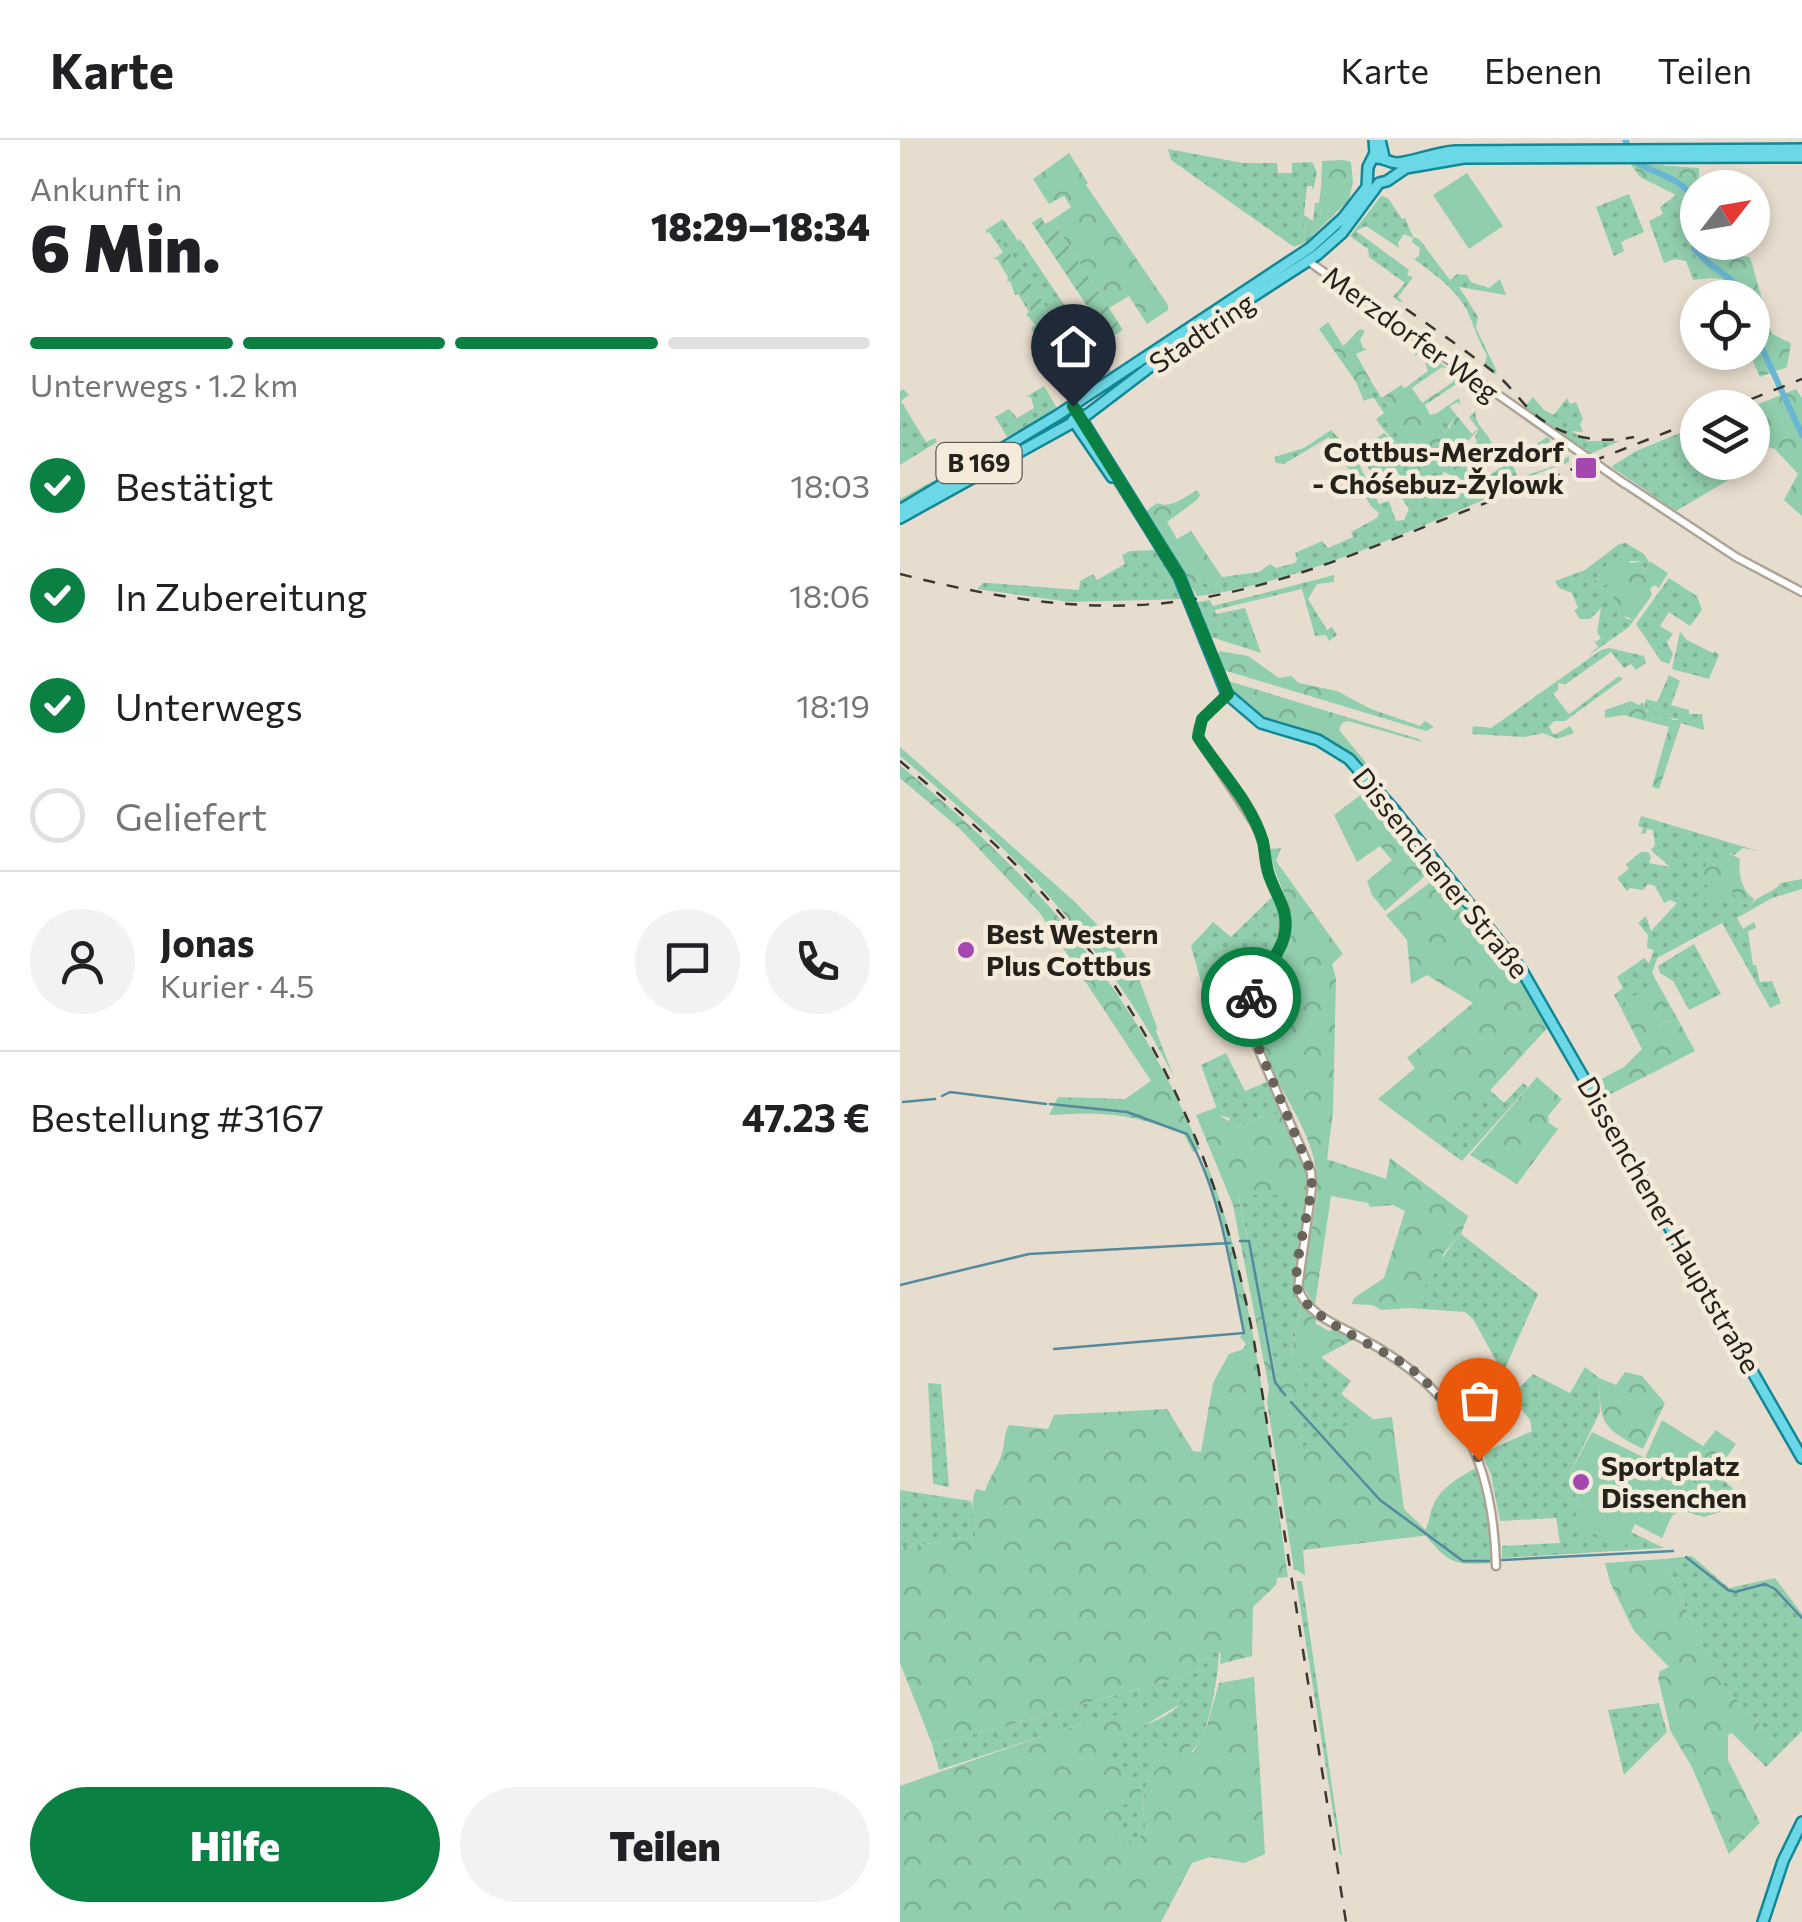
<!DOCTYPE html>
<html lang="de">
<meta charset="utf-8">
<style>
body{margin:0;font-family:Commissioner,sans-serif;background:#f2f2f2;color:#202124;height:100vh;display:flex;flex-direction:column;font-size:38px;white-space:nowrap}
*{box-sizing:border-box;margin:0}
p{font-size:32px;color:#757577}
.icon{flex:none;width:55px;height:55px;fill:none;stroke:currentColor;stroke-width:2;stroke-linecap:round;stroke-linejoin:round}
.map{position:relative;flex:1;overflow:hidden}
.side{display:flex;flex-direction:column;background:#fff;width:900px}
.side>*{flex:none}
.needle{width:65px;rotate:59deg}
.controls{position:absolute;left:780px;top:30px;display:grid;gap:20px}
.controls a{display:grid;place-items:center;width:90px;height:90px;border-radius:50%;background:#fff;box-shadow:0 5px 15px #0003;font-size:50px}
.pin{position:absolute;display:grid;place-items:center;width:85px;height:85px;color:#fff;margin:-102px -42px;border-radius:50% 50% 50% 0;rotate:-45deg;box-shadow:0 0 10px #0007}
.pin .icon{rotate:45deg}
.courier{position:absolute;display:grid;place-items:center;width:100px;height:100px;margin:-50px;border:8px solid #0b8043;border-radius:50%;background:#fff;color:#222;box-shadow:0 2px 12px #0007}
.overview em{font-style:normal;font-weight:800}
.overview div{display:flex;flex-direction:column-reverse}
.overview{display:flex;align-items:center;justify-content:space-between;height:170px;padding:0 30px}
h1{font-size:65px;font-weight:800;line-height:75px}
.bar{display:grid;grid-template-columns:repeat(4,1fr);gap:15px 10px;align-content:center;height:120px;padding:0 30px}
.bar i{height:12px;border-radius:8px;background:#e0e0e0}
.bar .current{background:#0b8043}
.bar p{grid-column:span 4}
.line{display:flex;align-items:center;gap:25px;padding:0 30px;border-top:2px solid #e0e0e0}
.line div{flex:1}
.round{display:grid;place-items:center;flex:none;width:105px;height:105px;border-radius:52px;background:#f2f2f2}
ol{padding:0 30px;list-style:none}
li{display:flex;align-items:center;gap:30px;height:110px}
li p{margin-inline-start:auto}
li .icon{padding:10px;border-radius:50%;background:#0b8043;color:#fff;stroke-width:4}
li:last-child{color:#757577}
li i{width:55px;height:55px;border:5px solid #e0e0e0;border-radius:50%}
.cta{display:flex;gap:20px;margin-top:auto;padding:20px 30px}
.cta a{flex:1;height:115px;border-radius:60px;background:#0b8043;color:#fff;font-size:40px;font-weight:800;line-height:115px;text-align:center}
.cta a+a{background:#f2f2f2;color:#202124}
header{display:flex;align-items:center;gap:60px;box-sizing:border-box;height:140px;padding:0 50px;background:#fff;border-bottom:2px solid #e0e0e0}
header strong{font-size:48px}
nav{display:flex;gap:55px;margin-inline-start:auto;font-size:35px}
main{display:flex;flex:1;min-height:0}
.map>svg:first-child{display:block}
</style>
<header>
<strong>Karte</strong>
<nav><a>Karte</a><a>Ebenen</a><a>Teilen</a></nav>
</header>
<main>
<section class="side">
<div class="overview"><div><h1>6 Min.</h1><p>Ankunft in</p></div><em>18:29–18:34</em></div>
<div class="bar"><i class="current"></i><i class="current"></i><i class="current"></i><i></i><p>Unterwegs · 1.2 km</p></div>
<ol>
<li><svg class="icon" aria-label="check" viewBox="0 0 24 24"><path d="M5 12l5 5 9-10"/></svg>Bestätigt<p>18:03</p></li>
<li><svg class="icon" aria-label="check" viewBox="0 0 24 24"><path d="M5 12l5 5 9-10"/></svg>In Zubereitung<p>18:06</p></li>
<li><svg class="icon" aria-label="check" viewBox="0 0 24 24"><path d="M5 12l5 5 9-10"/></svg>Unterwegs<p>18:19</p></li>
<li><i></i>Geliefert</li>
</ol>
<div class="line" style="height:180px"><a class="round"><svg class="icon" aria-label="person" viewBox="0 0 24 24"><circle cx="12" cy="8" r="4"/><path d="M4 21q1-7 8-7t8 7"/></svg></a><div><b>Jonas</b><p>Kurier · 4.5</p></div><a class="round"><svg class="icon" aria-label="chat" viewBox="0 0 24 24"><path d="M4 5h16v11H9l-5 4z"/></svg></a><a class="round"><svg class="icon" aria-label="phone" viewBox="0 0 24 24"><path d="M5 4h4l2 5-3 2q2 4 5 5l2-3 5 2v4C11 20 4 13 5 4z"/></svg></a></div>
<div class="line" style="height:130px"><div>Bestellung #3167</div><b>47.23 €</b></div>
<div class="cta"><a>Hilfe</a><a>Teilen</a></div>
</section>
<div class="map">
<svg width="902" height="1782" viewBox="0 0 902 1782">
<defs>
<pattern id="grass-dots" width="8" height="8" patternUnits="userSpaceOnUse" patternTransform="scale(2.5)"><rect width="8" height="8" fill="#91cead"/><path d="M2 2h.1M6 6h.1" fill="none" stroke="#7db194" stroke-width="1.8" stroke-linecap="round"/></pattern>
<pattern id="forest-crowns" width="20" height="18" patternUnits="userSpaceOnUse" patternTransform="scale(2.5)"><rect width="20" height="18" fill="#91cead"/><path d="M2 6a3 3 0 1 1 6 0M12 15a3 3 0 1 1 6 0" fill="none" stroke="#7db194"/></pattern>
<pattern id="garden-furrows" width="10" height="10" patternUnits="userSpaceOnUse" patternTransform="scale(2.5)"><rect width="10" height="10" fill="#91cead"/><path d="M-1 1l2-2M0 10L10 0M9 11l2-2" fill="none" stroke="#7db194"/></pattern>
</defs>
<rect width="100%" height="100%" fill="#e7ddce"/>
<!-- grass -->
<path fill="url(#grass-dots)" d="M268,9L343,23H377L378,33H392V23L412,22L417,32L413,51L412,46H407L404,75L413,81L415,63H419L423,30L420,82H404L406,102L394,107L271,20Z
M729,54L744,92L721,102L724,111L714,116L696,67Z
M776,55L786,60L791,110L812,138L793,140L786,121L775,119L764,123L749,81L763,74L760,67Z
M481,56L488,58L502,79L505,78L513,97L519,99L550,140L557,134L567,135L571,142L589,148L600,139L606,155L559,147L578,177L576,188L597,232L594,234L584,226L587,216C578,200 574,186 567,170C555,148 533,133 514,119L519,116L520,108L512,102L513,98L504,94L498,103L499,108L466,86L456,91L509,130L507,135L513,137L498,157L503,162H500L493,157L505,143L469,117L468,109L450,96Z
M103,79L118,101L120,99L179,187L177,192L168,199L95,92L96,88L95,99L103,113L89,92L86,93V90Z
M98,116L140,186L147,182L159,201L155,203L176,236L173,239L148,198L151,194L147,196L143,191L139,194L168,241L177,245L207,225L211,232L177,255L171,253L135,195L145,188L134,193L131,188L135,185L126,174L129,172L118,154L115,155L110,141L107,142L108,137L97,119H93Z
M464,239L472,243L515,309L544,331L540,341L545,356L605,347L607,350C510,391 410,438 306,455L299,441L314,447L322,437L359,432L370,424L376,428L395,423L397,419L395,413L422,401L428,408L453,397L451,392L477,378L479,373L471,366L429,297L384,324L376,323L374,317L404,308L431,290L455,316L479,364L489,361L496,381L504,380L509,369L501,357L499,344L519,340L522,334C517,317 489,300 476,279L484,273L474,258L468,259L461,245Z
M144,246L157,268L154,273L0,366V359L109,300L95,277L109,269L117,278L134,268L131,257H126Z
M3,249L9,255L1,261L26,302L35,298L37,302L0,325V251Z
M633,257L644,270L654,275L667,258L670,264L676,262L683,279L680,284L683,292L671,291L688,301H720L690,314L623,268Z
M559,258L561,265L558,262L550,266L554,278L548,287L564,313L578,304L575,297L579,289L571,275L576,271C573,285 591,294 593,307L572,327L575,337L581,340L602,327L619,310H628L647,297L651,300L647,304L613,326L618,338L655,326L669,316V322C636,334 607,347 570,342L569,325L538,282L537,273Z
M797,286L798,322L829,323L837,335L776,371L713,328L712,326L736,311Z
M726,403L744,414L751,425L743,430L742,421H710L694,442L701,447L708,443C716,456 716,468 727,479L734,480L729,487L688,516L698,507L693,499L696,502L701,498L697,492L701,468L690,479H680L674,470L678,468L672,453L659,448L655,441L685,430L719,404Z
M257,410L284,459L170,462L77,449L83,443H89L179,450L180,441L193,434L197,440L225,424L222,415L230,411Z
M434,435V442L417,444L408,459L427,490L432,487L437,495L429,501L426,495L415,496L402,449L315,470L316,474L345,468L361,513L308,496L297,462L310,460L313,466Z
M769,438L797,456L802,470L790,486L769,472L760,486L773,494L767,502L773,514L769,524L761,521L736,484Z
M780,492L787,500L813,513L815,511L819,515L809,539L772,529Z
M709,508L744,516L746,523L736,530L731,524L724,528L711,512L666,544L658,543V550L653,554L669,574L719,536L723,539L665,581H654L649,587L654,595L670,586L674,593L657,599L643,593L624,597L572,594L573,586L591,588L701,510Z
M769,535L780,541L771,565L789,570V574H802L804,590L781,583L780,580L751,573L744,568L746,559L757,562Z
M741,676L858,711L843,708L834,715L830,713L803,733L802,738L810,740L812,752L830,750L842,763L851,765C857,755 873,754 881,743L902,739V749L872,758L837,778L843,789L854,782L856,788L848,791L853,825H856L860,842L872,841L881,863L870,868L822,783L757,818L752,833L782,887L771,880L751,888L752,879L760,872L746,861L730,857L723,872L714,855L723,848L717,837L744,818L749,823L754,810L747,808L748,795L738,783L746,776L751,791L777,763L770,760L764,763L755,746L748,744L743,750L730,748L727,751L717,738L729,729L726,724L741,712H748L751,717L749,723L770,727L751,710L755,705L753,690L747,689L746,693L741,694L743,688L738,686Z
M375,754C402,810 336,834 348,890L329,899L318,877L308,867L291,806L313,782L331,797Z
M794,804L821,854L789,870L773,841L760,833L758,826Z
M326,913L345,951L369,941L384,973L363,976L338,987L329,981L330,978L319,975L301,925Z
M623,943L628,947L562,1021L540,1005L589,949L604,963Z
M338,1054L389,1055L404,1082L394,1143L401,1162L391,1217H421L451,1241L441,1254L473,1279L427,1292L408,1307L394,1311L389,1229L385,1243L377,1238Z
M561,1094L638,1154L603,1233L573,1179L565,1172L509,1168C528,1143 541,1116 561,1094Z
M685,1227L699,1238L700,1272L670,1333L679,1367L724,1407L731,1392L764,1408L602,1418V1406L660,1403L656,1378L600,1381L591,1335L582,1313L632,1291L630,1280L611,1256L633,1234L670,1253Z
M28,1243L41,1244L49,1347L33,1344Z
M579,1326L590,1369L593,1423C557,1425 549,1425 526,1396L529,1395L525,1390C530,1382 529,1374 533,1366C541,1346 562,1336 579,1326Z
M824,1341L850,1362L804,1377L781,1370Z
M0,1350L71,1361L77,1390L75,1396L0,1408Z
M792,1416L829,1448L875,1438L902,1474V1591L866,1627L849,1610H868L878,1604L818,1539L764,1419Z
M396,1441H402L442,1715H440Z
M310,1510L319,1512C318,1535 310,1598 291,1612C284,1618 259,1629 249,1634L242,1666L247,1693L220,1706L214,1697L220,1664H228L224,1639L205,1617V1609C214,1603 222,1595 232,1591C250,1582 275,1576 285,1556L142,1596L39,1630L32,1604L95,1589L301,1531Z
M759,1563L767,1592L724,1635L708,1570Z"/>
<!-- forest -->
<path fill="url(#forest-crowns)" d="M169,13L188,43L186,45L268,165V170L247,184L229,156L209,168L152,80L171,67L164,56L149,64L133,39Z
M443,20L451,22L453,42L449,60L406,102L404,82L420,81L422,21Z
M730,23L799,28L798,102L814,103L822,113L850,117L872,194L891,203L887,227L860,237L849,213L852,212V158L830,157L833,151L822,139L812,138L791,110L786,60L740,37Z
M428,182L443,206L460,189L465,191L460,200L463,208L467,209L456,214L472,243L463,239L461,245L468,259L464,261L456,242L419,189Z
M512,202L548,229L542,227L512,248L522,263L553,242L555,234L564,239L525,265L530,275L537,273L538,282L547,294L554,278L549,266L572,294L578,289L569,277L571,275L579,289L562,307L565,310L578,301V311L561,313L569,325L570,342C524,331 505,295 482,258L501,245L505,248L528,231L521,211L515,216Z
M896,249L902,258V376L884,360L898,334L875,309L852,302L853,273L856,265Z
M484,293L518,322L522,334L519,340L507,342L497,332L474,335L450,305L462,303L465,306Z
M297,350L300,355L297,360L267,382L277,399L291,391L322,437L313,448L300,441L306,455L297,456L245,372L257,363C271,369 285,357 297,350Z
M726,419L731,423L742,421L743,430L751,422L768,433L759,448L754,445L750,449L752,455L734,480L720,474L708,443L701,447L694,442L710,421Z
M320,511L348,516L379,538L391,536L399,543L437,551L471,569L520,586L525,581L534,587L526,591L320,529L316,517Z
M325,540L519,599L522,602L448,581L442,583L439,590L468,625L465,628C455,619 445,608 434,602C389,577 356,593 325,540Z
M731,561L739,565L743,562L746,571L757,574L763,569L764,573L773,580H780L781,583L759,649L752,647L769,587L724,575L705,578V570Z
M0,607L174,761L220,808L236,831L257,887L256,891L274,937C204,801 115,713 0,616Z
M0,625C137,739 230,842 300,1009L293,1012L284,994C228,973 209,972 149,975L158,957L225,959L251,941L140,773L61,690L0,638Z
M470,648L534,728L485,771L472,755L467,741L492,720L480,706L457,722L434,675Z
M381,708L376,721L443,814L432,824L436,839L433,972L427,1019L486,1039L490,1018L568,1076L561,1094L543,1114L542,1124L509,1168L482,1170L472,1165L452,1164L454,1158L484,1138L505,1071L493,1065L470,1067L468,1063L431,1056L415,1165L402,1145C404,1107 421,1068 416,1030C410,981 363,933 356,881C351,844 387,824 391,790C394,760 372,738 370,709Z
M822,709L840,719C838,733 841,750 854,759L851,765L842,763L830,750L820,753V764L815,763L809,742L796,752L793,749L802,738L800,727H805L807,722L814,726Z
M539,736L615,830L650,885L540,1005L478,959L515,928L507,918L573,863L527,835L511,844L507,800L486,775Z
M756,851L764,863L751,888L772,880L782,887L795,911L705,957L694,943L724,927L742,909L723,872L729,857L739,854L746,860Z
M637,937L662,959L648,976L649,983L658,989L617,1044L570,1015Z
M318,967L319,975L338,987L363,976L384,973C406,1019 415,1031 404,1082L389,1055H338L377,1238L385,1243L389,1227L405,1242L394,1310C409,1307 416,1297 429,1291C448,1283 472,1279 492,1277L504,1369L531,1395L403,1410L405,1435L394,1429L367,1262L369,1248L333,1065L296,975Z
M308,1027C357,1154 368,1303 388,1437L377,1438L376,1445L353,1467L352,1516L320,1524L321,1513L311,1510L301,1531L95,1589L32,1604L0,1523V1408L75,1396C79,1379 67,1370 76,1349L85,1351C89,1338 95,1331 100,1319C106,1307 102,1296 109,1285L148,1289L154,1275L267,1269L293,1311L301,1312L313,1243L329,1214L343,1209L346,1204L340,1197L344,1193L327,1103L304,1028Z
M401,1162L416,1176V1184L429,1191L439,1187L457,1198L421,1217L391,1218Z
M725,1232L742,1236L765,1263L743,1309C702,1288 700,1284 699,1238L716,1245Z
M816,1290L836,1304L815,1333L824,1341L772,1376L803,1306Z
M764,1419L818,1539L879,1605L868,1610H849L832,1593L828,1595V1620L860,1683L829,1714L792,1627L771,1592L758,1538L760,1531L769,1527L734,1491L710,1442L705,1423Z
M354,1537L365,1714L344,1723L310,1717L292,1723L261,1782H0V1646L142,1596L286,1555L282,1563L205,1609L206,1616L218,1618L228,1633L224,1639L235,1643L242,1652L238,1663L221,1665L223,1693L215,1697L221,1705L247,1693L242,1666L249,1634L259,1628L251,1616L250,1604L256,1601L268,1609L284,1599L291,1602L288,1611L294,1612L307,1586L319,1543Z"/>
<!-- garden -->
<path fill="url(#garden-furrows)" d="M141,77L145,84L152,80L223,190L209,199L132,83Z
M96,87V93L168,199L161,204L147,183L140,186L98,116L103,112L90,91Z"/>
<!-- pitch -->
<path fill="#91cead" d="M567,33L603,86L569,109L533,55Z
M762,1280L803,1306L762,1398L735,1384L724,1407L672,1384L679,1367L670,1333L692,1292L745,1318Z"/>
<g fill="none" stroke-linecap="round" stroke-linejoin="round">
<!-- stream -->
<path stroke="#548a9d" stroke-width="2.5" d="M42,956L50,952L146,964
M3,962L35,959
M150,964L227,972L287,994C321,1054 330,1126 344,1193L154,1209
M340,1101H349L375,1242L385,1255
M0,1145L129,1114L330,1103
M391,1262L480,1360L563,1421H589
M786,1417L828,1450L835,1452L865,1444L875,1449L902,1478
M602,1420L773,1411"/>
<!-- river -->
<path stroke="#68b6d4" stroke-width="6" d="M725,0L739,24C763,37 787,39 798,68
M798,94L794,108C810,130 832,134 848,158
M852,170L861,206L902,295"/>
<!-- minor casing -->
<g stroke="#ada495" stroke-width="11">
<path id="minor" d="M408,121L725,344
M724,343L836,417L902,452
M327,554C316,567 296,578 298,597L355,684L363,700L369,737L385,769L383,803L353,849L349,878L355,901L411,1032L412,1047L398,1148C408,1176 438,1185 463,1199C560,1251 593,1318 596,1426"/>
</g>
<!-- major casing -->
<g stroke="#128796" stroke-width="14">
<path id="major" d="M480,0L484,17
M474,18C484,17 489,23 497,23C513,22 536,12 555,11L902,9
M173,266L279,436L327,554L361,583L418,600L449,619L495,671L621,829L902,1318
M173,280L212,337
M0,370L158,275L410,108L443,78L467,47L468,27L475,13L474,0
M0,378L188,274L284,201L417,115L442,93L479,43L487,41L506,28L564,18L902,17
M863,1782L883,1721L902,1682"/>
</g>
<!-- minor -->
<use href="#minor" stroke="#fff" stroke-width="6"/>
<!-- major -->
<use href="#major" stroke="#6bd8e7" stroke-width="9"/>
<!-- rail -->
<path stroke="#3b3730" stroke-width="2.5" stroke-dasharray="12 12" stroke-linecap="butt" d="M506,169C536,190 566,211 595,233C607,243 616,255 627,267C655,296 695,305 734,297
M829,268L902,239
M0,434C83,455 168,471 254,464C354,456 445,418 537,382C624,348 711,314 798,280
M0,621C39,654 78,687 114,723C247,857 320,1018 354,1201L446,1782"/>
</g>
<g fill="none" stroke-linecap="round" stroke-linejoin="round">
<!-- done -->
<path stroke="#69635a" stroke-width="10" stroke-dasharray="0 18" d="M351,857L352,892L411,1032L412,1047C409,1071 393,1126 397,1147C404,1180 488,1209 515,1232C543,1256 565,1286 579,1320"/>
<!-- route -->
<path stroke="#0b8043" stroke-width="12" d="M173,266L279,436L328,554L302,579L298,597C319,630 352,663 363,702C365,711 365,722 368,732C375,756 391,770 384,797C378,820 357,834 351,857"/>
</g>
<!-- markers -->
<g fill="#a447b1" stroke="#f4ebdb" stroke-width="4">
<rect x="674" y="316" width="24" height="24" rx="5"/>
<circle cx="66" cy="810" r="10"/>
<circle cx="681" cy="1342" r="10"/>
</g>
<g text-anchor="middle" stroke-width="9" stroke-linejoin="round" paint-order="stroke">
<!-- shield labels -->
<rect fill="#f4ebdb" stroke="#635e55" stroke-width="2.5" x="36.5" y="303" width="85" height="40" rx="8"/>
<g font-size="25" font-weight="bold" fill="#25221c">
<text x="79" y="332">B 169</text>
</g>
<!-- street labels -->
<g font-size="28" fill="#25221c" stroke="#f4ebdb">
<text transform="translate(302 193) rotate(-34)" y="10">Stadtring</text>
<text transform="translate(511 194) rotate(36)" y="10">Merzdorfer Weg</text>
<text transform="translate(541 733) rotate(51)" y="10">Dissenchener Straße</text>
<text transform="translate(769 1085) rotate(60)" y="10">Dissenchener Hauptstraße</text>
</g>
<!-- poi labels -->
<g font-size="28" font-weight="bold" fill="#25221c" stroke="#f4ebdb" text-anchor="start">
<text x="664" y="322" text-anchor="end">Cottbus-Merzdorf<tspan x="664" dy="32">- Chóśebuz-Žylowk</tspan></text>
<text x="86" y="804">Best Western<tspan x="86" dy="32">Plus Cottbus</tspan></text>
<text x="701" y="1336">Sportplatz<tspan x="701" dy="32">Dissenchen</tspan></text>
</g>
</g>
</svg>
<div class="controls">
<a><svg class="needle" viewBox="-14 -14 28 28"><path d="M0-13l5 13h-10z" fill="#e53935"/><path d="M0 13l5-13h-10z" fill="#757577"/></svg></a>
<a><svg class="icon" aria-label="locate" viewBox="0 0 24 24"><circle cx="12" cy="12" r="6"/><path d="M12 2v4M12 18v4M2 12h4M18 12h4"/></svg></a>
<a><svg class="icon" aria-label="layers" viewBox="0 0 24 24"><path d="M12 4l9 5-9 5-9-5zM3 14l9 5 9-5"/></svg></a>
</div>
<div class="pin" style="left:579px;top:1320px;background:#ea580c"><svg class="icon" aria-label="bag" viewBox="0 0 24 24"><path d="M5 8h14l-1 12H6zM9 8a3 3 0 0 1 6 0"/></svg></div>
<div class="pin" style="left:173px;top:266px;background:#1f2937"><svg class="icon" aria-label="home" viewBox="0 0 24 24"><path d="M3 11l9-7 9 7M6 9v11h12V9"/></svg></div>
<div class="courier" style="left:351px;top:857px"><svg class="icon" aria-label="bike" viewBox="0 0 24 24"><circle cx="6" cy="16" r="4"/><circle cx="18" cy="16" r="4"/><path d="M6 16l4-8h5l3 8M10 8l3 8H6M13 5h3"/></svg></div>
</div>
</main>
